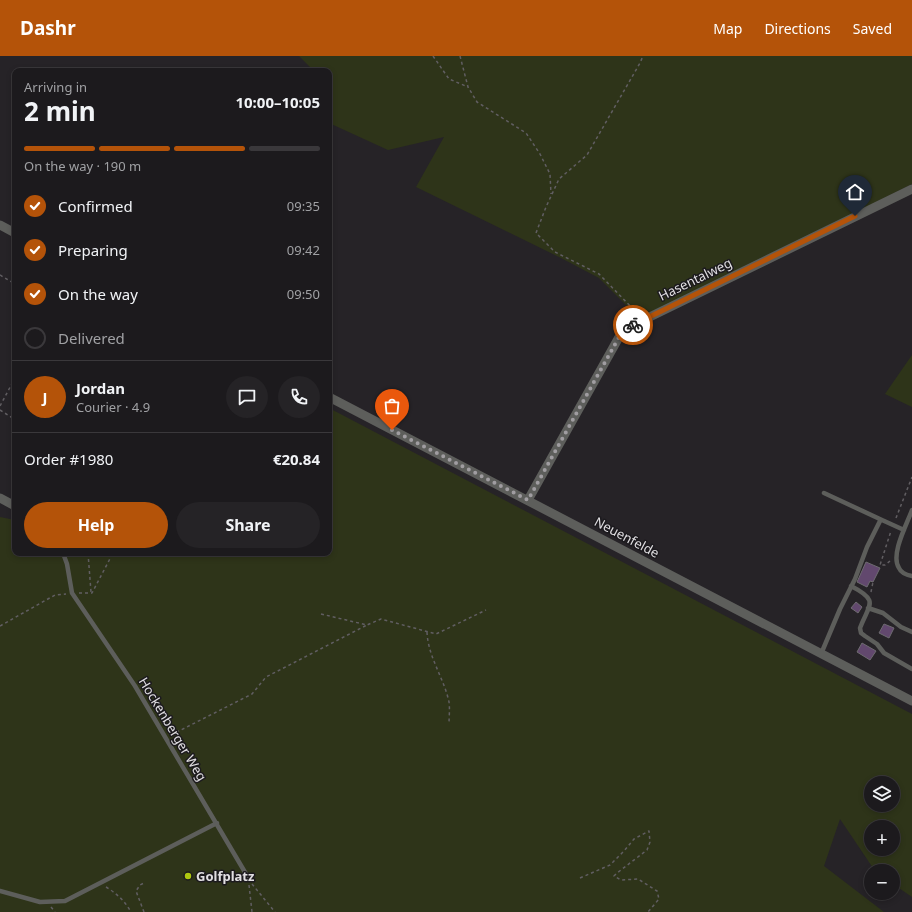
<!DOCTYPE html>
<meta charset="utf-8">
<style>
body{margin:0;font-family:"Noto Sans",sans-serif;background:#252326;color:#f1f3f6;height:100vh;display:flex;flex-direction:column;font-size:15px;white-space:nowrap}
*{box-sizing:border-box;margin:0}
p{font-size:13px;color:#a0a1a4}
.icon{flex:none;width:22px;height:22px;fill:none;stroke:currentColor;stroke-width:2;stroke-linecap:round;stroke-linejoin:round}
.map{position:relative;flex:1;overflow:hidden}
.side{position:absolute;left:12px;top:12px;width:320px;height:488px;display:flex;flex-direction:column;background:#1c1a1d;border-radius:8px;box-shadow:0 2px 6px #0003,0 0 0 1px #3a383b}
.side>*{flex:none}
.tools{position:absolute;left:864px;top:720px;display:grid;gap:8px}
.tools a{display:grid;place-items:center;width:36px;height:36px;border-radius:50%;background:#1c1a1d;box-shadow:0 2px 6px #0003,0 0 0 1px #3a383b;font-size:20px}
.pin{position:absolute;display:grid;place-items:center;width:34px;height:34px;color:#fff;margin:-41px -17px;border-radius:50% 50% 50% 0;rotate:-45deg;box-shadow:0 0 4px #0007}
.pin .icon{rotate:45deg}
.courier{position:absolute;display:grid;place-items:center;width:40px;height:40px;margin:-20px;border:3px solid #b45309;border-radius:50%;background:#fff;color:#222;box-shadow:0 1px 5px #0007}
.headline em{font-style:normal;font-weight:700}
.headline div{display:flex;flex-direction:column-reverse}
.headline{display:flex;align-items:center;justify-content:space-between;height:68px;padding:0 12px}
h1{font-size:26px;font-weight:700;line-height:30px}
.bar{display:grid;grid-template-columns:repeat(4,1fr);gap:6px 4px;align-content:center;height:48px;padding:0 12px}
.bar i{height:5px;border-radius:3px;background:#3a383b}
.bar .current{background:#b45309}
.bar p{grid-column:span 4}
.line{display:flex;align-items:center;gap:10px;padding:0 12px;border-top:1px solid #3a383b}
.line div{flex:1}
.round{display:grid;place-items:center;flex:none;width:42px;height:42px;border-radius:21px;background:#252326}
ol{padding:0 12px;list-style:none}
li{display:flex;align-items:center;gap:12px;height:44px}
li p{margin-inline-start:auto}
li .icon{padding:4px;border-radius:50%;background:#b45309;color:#fff;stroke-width:4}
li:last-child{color:#a0a1a4}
li i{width:22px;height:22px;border:2px solid #3a383b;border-radius:50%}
.cta{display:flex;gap:8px;margin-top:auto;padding:8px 12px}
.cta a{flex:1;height:46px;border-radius:24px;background:#b45309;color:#fff;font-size:16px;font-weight:700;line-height:46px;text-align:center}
.cta a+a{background:#252326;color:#f1f3f6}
header{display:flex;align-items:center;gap:24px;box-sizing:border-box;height:56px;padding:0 20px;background:#b45309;color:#fff}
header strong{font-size:19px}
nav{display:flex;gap:22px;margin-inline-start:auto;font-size:14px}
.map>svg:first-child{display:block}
</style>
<header>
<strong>Dashr</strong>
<nav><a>Map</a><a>Directions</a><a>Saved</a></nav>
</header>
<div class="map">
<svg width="912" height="856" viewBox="0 0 912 856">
<rect width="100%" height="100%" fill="#262327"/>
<!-- green -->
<path fill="#2e3419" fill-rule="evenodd" d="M299,0H912V128L641,264L599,222L561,202L416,131L444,81L388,94L329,67V15H314Z
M912,299V351L885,338Z
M329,352L912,658V841L893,828V815H875L840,763L824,810L884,856H0V461L15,464V497H329ZM871,727H893V749H871ZM871,771H893V793H871Z"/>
<!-- building -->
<path fill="#62486e" stroke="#6e6b70" d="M866,506L880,512L873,526L870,525L867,531L857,526Z
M856,546L862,551L858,557L851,552Z
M884,568L894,572L889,582L879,577Z
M862,587L876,595L870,604L857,596Z"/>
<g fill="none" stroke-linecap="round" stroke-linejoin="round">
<!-- path -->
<path stroke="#615e62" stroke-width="1.5" stroke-dasharray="3 3" stroke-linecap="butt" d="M433,0L449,23L468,31
M460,0L468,31L477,46L526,77L540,98L550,118L551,138
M0,219L15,228
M638,258L599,218L555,196L536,177L546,151L559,123L587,99L640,7L643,0
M0,350L15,322
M0,354L14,363L15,367
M896,462L912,421
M88,497L91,536
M890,505L885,509H880L891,475
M871,536L873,526
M79,537H92L113,497
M321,558L367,569L381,563L436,578L486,554
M0,570L55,539L66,538
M427,576C428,601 444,622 449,646C450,653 449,661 449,668
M171,679L252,638L266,621L367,569
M580,822L610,809L624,795L634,783L649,775L650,786L647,794L617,817L614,820L621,824L638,823L657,835L659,843L648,856
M252,828L275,856
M249,829L252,856
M106,831C116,837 125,845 131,856
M51,851L55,856
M144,856L136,835L140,829L144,827"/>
<!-- lane -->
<path stroke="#5d5e5b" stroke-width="4.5" d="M824,437L882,464
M912,454C907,468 890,499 899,512C901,517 907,519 912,520
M63,497L67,508L72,537L135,630L249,823
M851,530C880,545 869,548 860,572L861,577L865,580L877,588L884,597L912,613
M868,552L883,557L901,571L912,576
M821,598L840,553L855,523L867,491L880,465L882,464L904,474
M0,835L40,846L65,845L217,767"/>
<!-- street -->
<path stroke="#5d5e5b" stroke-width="9" d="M0,169L15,177
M329,341L912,645
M0,442L15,450
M528,444L623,274L912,133"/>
</g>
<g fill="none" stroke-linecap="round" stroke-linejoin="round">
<!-- done -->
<path stroke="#a09da1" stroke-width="4" stroke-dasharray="0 7.2" d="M392,374L528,444L623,274L633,269"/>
<!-- route -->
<path stroke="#b45309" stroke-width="5" d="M633,269L855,160"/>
</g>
<!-- markers -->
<circle fill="#adc610" stroke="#1c1a1e" stroke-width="1.5" cx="188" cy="820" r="4"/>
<g text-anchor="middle" stroke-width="3" stroke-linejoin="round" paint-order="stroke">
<!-- street labels -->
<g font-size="13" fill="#e1dfe2" stroke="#1c1a1e">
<text transform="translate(695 223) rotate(-26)" y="5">Hasentalweg</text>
<text transform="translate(627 481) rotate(28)" y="5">Neuenfelde</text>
<text transform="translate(173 673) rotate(59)" y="5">Hockenberger Weg</text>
</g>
<!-- poi labels -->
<g font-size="13" font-weight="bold" fill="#e1dfe2" stroke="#1c1a1e" text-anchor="start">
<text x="196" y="825">Golfplatz</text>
</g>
</g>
</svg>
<div class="tools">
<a><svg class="icon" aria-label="layers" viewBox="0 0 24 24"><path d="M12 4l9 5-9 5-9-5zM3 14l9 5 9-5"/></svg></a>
<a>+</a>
<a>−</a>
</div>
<div class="pin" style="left:392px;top:374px;background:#ea580c"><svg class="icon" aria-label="bag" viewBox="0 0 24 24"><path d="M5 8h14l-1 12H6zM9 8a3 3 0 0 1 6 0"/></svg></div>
<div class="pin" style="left:855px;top:160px;background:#1f2937"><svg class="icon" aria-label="home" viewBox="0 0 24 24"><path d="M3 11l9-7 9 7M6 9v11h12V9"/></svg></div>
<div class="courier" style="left:633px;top:269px"><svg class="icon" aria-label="bike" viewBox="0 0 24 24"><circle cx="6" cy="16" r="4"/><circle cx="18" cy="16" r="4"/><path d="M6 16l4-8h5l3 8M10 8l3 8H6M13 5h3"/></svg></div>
<section class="side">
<div class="headline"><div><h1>2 min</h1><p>Arriving in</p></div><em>10:00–10:05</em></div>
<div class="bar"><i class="current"></i><i class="current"></i><i class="current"></i><i></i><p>On the way · 190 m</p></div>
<ol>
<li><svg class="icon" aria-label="check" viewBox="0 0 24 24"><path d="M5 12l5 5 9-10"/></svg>Confirmed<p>09:35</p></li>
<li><svg class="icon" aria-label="check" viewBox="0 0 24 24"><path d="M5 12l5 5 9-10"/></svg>Preparing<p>09:42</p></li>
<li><svg class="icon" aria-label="check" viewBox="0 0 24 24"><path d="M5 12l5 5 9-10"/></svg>On the way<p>09:50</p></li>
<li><i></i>Delivered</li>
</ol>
<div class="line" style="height:72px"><b class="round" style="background:#b45309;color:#fff">J</b><div><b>Jordan</b><p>Courier · 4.9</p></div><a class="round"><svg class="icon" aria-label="chat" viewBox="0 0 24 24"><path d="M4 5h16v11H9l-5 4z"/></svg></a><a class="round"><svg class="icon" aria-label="phone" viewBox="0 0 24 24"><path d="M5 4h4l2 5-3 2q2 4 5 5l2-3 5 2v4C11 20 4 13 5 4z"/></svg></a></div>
<div class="line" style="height:52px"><div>Order #1980</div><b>€20.84</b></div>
<div class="cta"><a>Help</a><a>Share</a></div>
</section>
</div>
